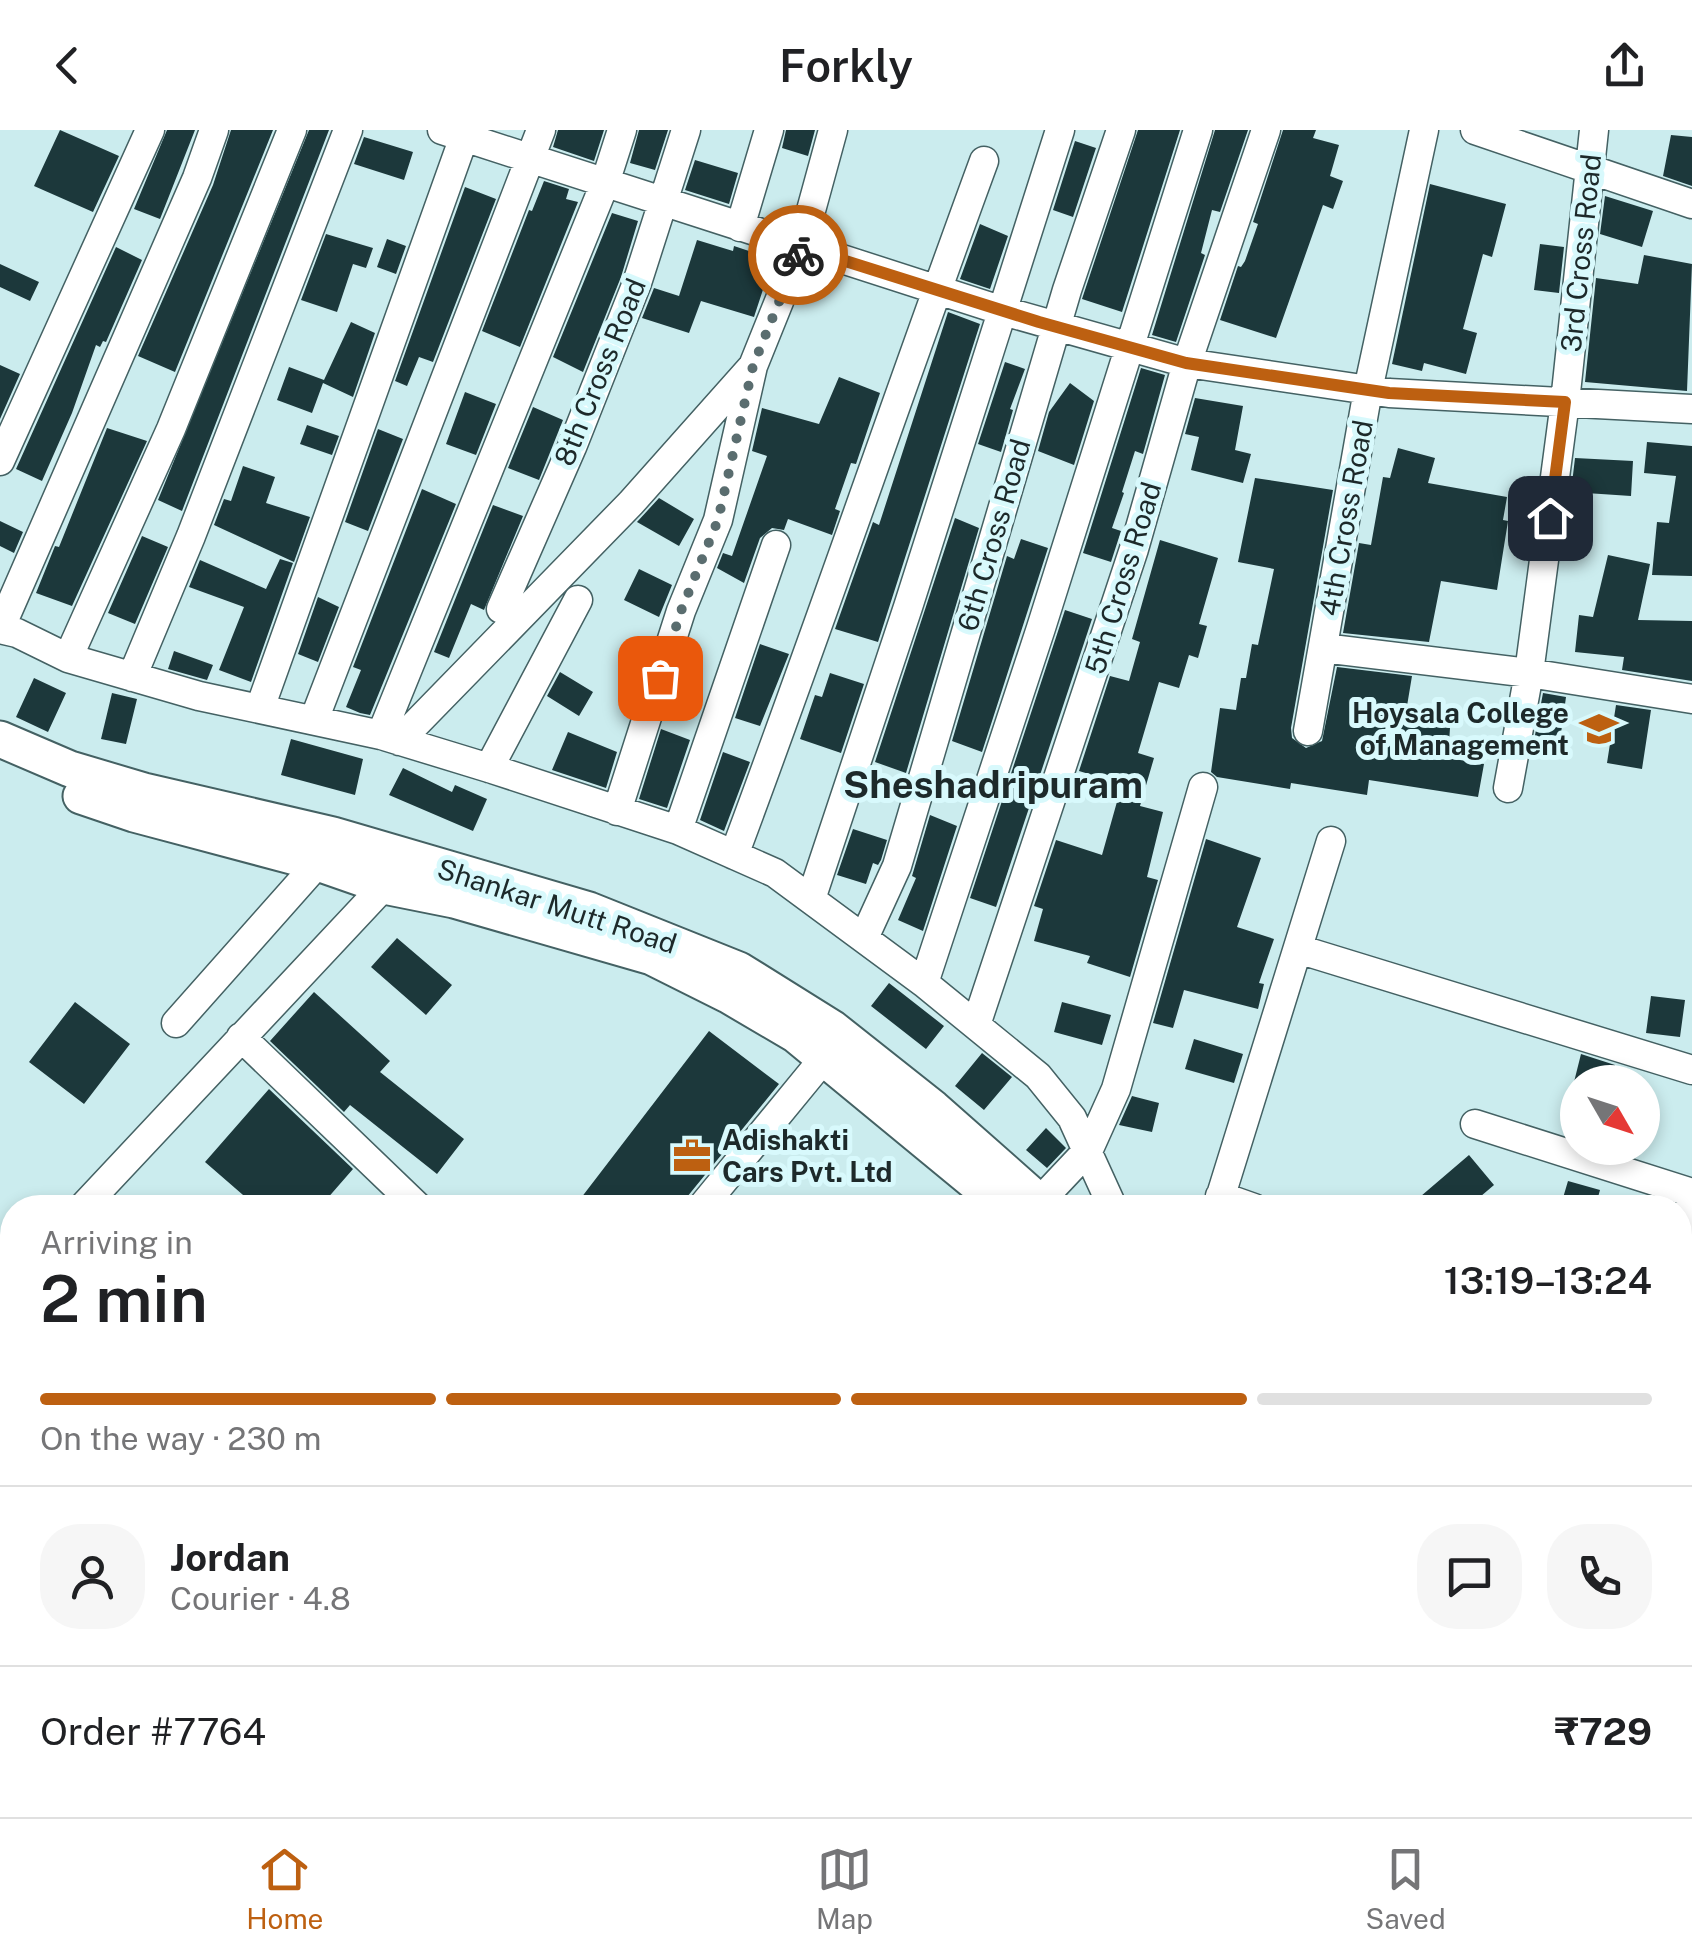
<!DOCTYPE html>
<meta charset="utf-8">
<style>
body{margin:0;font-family:"Public Sans",sans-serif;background:#f6f6f6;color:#202124;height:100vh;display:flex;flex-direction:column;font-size:38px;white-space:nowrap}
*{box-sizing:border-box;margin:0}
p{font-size:32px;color:#757577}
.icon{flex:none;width:55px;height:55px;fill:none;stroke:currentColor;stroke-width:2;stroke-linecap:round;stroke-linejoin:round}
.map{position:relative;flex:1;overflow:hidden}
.side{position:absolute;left:0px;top:1065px;width:1692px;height:622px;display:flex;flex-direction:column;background:#fff;border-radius:40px 40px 0 0;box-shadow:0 5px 15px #0003}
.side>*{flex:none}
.needle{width:65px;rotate:129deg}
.fabs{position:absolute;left:1560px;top:935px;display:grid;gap:20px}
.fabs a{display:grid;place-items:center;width:100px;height:100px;border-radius:50%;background:#fff;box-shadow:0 5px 15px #0003;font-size:50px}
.pin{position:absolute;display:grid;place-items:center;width:85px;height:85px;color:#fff;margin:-42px;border-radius:20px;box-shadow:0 5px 15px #0006}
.courier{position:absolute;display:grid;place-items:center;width:100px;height:100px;margin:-50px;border:8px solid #bd6011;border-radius:50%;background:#fff;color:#222;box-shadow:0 2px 12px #0007}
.head em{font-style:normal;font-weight:600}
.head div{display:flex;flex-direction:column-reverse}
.head{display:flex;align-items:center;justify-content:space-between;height:170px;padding:0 40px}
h1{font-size:65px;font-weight:600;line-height:75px}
.bar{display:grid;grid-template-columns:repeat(4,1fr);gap:15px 10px;align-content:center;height:120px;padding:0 40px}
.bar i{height:12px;border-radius:8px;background:#e0e0e0}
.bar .on{background:#bd6011}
.bar p{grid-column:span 4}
.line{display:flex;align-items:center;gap:25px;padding:0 40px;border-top:2px solid #e0e0e0}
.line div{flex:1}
.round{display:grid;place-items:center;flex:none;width:105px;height:105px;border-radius:40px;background:#f6f6f6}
header{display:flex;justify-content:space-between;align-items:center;height:130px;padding:0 40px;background:#fff;font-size:45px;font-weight:600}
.menu{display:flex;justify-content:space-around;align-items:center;height:140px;border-top:2px solid #e0e0e0;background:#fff;font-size:28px;color:#757577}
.menu a{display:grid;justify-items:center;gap:5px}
.menu .on{color:#bd6011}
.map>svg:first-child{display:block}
</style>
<header><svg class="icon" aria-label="back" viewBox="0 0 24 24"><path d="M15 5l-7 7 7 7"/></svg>Forkly<svg class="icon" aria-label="share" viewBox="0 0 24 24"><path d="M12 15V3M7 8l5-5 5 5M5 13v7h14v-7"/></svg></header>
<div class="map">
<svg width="1692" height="1687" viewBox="0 0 1692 1687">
<rect width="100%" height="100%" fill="#cbecee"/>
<!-- building -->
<path fill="#1c383b" d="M60,0L119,26L93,82L34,56Z
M167,0H195L160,89L134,79Z
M231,0H273L175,242L138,226L213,55Z
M309,0H329L182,381L158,370Z
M558,0H604L594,31L553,17Z
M639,0H668L655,40L630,33Z
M786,0H815L808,26L782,18Z
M1138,0H1180L1122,182L1082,169Z
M1215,0H1248L1220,82L1212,80L1201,123L1205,125L1176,212L1152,205Z
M1283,0H1316L1313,8L1339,15L1330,46L1343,51L1333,79L1323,75L1276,208L1220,190L1238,136L1241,137L1245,131L1258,94L1253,92Z
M1671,5L1692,7V56L1663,46Z
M364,7L413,22L404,50L354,34Z
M1075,11L1096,18L1073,87L1053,80Z
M695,30L738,43L729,74L685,60Z
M544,51L569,59L566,69L578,72L520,217L482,201L529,80L532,81Z
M1430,54L1506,74L1492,127L1483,124L1463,199L1477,203L1466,244L1424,233L1422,241L1392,234Z
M465,57L496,69L433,232L419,227L407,256L395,251Z
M1605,66L1653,81L1642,117L1600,104Z
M612,83L638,91L621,147L583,242L553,227Z
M980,94L1008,106L990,159L960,149Z
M326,104L373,118L366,138L353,134L337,182L301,170Z
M387,109L406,116L396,144L377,137Z
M697,110L733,121L734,116L773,129L754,187L701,171L689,203L642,188L654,158L679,166Z
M1540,114L1564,117L1559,163L1534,160Z
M116,117L142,130L106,212L103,211L100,217L96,215L72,283L42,351L16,339Z
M1644,125L1692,134L1687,261L1585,252L1596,148L1638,154Z
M0,134L39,152L30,171L0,157Z
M948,182L980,194L878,512L835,499L873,392L879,395Z
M351,192L375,203L353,267L323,253L312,283L277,270L289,237L324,250Z
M1005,232L1025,239L1010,279L1013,280L1001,322L978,314Z
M0,235L20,244L0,289Z
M1141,238L1165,245L1143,324L1135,321L1122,362L1124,363L1112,398L1121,401L1111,432L1083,423Z
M839,247L880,263L856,334L851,333L835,379L840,381L832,405L788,389L784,400L772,398L760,408L744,453L717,438L723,423L732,426L767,326L752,321L762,278L819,294Z
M1070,253L1094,271L1074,335L1038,321L1049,282Z
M465,262L496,274L476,325L446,314Z
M1195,268L1243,276L1235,320L1251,324L1243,353L1191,340L1199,307L1185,304Z
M533,277L563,290L539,350L508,338Z
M307,295L339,306L332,325L300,314Z
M107,298L147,311L72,476L36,463L55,416L59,417Z
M378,299L403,309L368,401L345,392Z
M1647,312L1692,316V446L1652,445L1657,392L1669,393L1676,346L1644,343Z
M1398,318L1435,328L1428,353L1507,367L1503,390L1508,391L1497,460L1441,451L1429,512L1343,503L1359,413L1371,415L1383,347L1390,348Z
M1575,328L1633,331L1631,366L1571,362Z
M243,336L275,347L266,373L310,387L294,432L214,395L224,369L231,371Z
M1255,348L1333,360L1291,598L1292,608L1306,618L1322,611L1337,537L1412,546L1404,594L1450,598L1448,628L1484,634L1478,667L1369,650L1367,665L1291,653L1290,659L1217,647L1211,642L1220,578L1236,580L1241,548H1246L1252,514L1258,515L1274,439L1238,432Z
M422,359L456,374L370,585L360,583L346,577L361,540L353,537Z
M659,368L694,389L679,416L637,392Z
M493,375L523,386L484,480L471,474L449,528L434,522Z
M955,388L979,398L906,643L875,632Z
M0,391L23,402L14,423L0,416Z
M142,406L168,417L135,494L108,483Z
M1021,409L1048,418L982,622L952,611L1007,426L1014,429Z
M1160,410L1218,428L1199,494L1207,496L1198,528L1189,525L1179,558L1159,552L1138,623L1154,628L1140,676L1163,682L1147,747L1158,750L1130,847L1087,833L1090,826L1034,811L1043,779L1034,776L1056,710L1102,725L1122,654L1079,641L1110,546L1129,551L1140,512L1132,509Z
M1608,425L1650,434L1638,490L1692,491V551L1622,540L1624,527L1575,522L1579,485L1593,487Z
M280,429L293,433L251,552L219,540L244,477L189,457L200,430L266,459Z
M639,439L672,455L659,487L624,470Z
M318,467L339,477L318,532L298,524Z
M1065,480L1092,489L996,777L970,768Z
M760,514L789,524L760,596L735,588Z
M174,521L213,535L207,550L168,539Z
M560,542L593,562L579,586L547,566Z
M830,543L864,554L841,623L800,609L815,565L822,567Z
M34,548L66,563L48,602L16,587Z
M112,563L137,569L126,614L101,609Z
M1543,563L1566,567L1558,625L1532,621Z
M1616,575L1651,580L1642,639L1607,633Z
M661,599L690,610L667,678L639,669Z
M568,602L617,622L606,658L552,640Z
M291,609L363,629L355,665L281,645Z
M723,622L750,632L724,701L700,690Z
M403,638L452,662L455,655L487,669L473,701L389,665Z
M930,685L957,696L923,801L898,790L916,748L912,746Z
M853,699L887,710L881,730L878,735L873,733L866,754L837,745Z
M1206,709L1261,728L1237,797L1274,809L1259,853L1264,854L1258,879L1184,860L1173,898L1153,893Z
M397,808L452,855L426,885L371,837Z
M889,853L944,896L926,919L871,876Z
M314,862L390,931L380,942L464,1009L437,1044L350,975L344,982L270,911Z
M1651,866L1685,870L1680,907L1646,903Z
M75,872L130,914L84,974L29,932Z
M1062,872L1111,885L1102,915L1054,902Z
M709,901L779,954L687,1067L684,1078H593L581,1068Z
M1194,909L1243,924L1234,953L1185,939Z
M982,923L1012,947L984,980L955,956Z
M1581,924L1615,935L1610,952H1574Z
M269,959L353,1039L319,1078H258L205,1032Z
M1132,966L1159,973L1152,1002L1119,995Z
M1046,998L1066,1018L1047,1038L1026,1020Z
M1469,1025L1494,1055L1467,1078H1407Z
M1568,1051L1600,1060L1595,1078H1560Z"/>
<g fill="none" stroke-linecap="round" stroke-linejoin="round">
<!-- minor casing -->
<g stroke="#446163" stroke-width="31">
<path id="minor" d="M442,0L1000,180L1187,233L1389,263L1692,279
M1475,0L1692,74
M740,97L769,0
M0,331L150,0
M501,479L572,317L637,153L686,0
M0,499L17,503L68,528L199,566L381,605L489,638L678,700L775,743L924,853L1038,946L1072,988L1113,1078
M0,499L197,48L214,0
M1323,518L1529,543L1692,569
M68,528L171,299L292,0
M132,547L191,406L348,0
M260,578L464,7
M314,590L541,0
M1308,601L1368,260L1424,0
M381,605L605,53L622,0
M399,611L631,373L752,237
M489,638L578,470
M1508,658L1529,543L1565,272L1594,0
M617,681L681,481L718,390L753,236L801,117L833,0
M678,700L776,415
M734,725C820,495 899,262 984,31
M811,769L908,477L1060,0
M864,808L897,736L1067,160L1121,0
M1298,819L1692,940
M924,853L1041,498L1198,0
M176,893L318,733
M976,895L1134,419L1187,233L1266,0
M241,907L419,1078
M1475,994L1692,1063
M1220,1066L1254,1078
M1040,1071L1089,1019L1116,959L1203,657
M82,1078L384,756
M701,1078L825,927
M1217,1078L1331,711
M1680,1109L1691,1063
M0,1167L12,1153
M1680,1215L1692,1218
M0,1431L12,1442
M1103,1675L1108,1687
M808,1687L831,1675
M1210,1687L1238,1675"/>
</g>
<!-- major casing -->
<g stroke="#446163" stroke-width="39">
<path id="major" d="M0,609L70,639L144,661L333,705L589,780L739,840L832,898L933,978L1046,1078
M81,666L134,684L318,733L384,756L454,770L652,827L728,865L796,905L1006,1078
M1680,1411L1692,1414
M1680,1437L1692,1440
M1300,1675L1305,1687
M1336,1675L1341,1687
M1363,1675L1369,1687"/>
</g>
<!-- minor -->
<use href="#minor" stroke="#fff" stroke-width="28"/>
<!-- major -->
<use href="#major" stroke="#fff" stroke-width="35"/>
</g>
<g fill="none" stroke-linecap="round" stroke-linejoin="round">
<!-- done -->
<path stroke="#5a6d6f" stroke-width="10" stroke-dasharray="0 18" d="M660,548L681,481L718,390L753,236L798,125"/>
<!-- route -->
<path stroke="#bd6011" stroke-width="12" d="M798,125L801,117L1039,192L1186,233L1389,263L1565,272L1550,388"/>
</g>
<!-- icons -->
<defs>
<g id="university-bare" transform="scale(3)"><path d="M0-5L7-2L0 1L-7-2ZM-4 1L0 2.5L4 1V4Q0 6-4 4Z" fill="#bd6011" stroke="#d8f9fc" stroke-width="2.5" paint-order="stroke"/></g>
<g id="office-bare" transform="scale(3)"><path d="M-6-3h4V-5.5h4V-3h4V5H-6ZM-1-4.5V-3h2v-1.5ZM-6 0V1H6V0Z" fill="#bd6011" stroke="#d8f9fc" stroke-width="2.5" paint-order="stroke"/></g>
</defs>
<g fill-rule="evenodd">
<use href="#university-bare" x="1599" y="599"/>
<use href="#office-bare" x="692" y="1026"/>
</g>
<g text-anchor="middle" stroke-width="10" stroke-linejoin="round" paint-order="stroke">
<!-- street labels -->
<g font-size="28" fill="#1d292a" stroke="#d8f9fc">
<text transform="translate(1581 123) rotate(-84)" y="10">3rd Cross Road</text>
<text transform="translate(600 242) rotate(-68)" y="10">8th Cross Road</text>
<text transform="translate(1346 388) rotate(-80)" y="10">4th Cross Road</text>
<text transform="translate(994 405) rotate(-74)" y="10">6th Cross Road</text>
<text transform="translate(1123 448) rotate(-73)" y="10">5th Cross Road</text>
<text transform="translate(557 776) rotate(18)" y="10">Shankar Mutt Road</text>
</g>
<!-- poi labels -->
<g font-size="28" font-weight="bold" fill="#1d292a" stroke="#d8f9fc" text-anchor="end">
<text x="1569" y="593">Hoysala College<tspan x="1569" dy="32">of Management</tspan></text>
<text x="722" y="1020" text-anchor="start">Adishakti<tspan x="722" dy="32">Cars Pvt. Ltd</tspan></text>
</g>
<!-- district labels -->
<g font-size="38" font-weight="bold" fill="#1d292a" stroke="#d8f9fc">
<text x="993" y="668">Sheshadripuram</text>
</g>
</g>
</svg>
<div class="fabs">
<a><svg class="needle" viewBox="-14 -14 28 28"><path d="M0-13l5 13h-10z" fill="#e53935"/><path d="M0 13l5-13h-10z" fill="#757577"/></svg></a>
</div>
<div class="pin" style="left:660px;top:548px;background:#ea580c"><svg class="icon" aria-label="bag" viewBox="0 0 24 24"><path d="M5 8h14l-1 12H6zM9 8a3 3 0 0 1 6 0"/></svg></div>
<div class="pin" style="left:1550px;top:388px;background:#1f2937"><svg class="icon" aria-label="home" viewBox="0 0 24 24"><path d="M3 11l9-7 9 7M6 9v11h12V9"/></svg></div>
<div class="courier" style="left:798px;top:125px"><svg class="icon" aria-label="bike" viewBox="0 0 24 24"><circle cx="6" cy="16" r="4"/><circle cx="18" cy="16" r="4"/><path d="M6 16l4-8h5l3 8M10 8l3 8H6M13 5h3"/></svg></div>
<section class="side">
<div class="head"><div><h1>2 min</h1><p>Arriving in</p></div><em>13:19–13:24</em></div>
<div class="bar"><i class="on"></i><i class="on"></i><i class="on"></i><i></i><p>On the way · 230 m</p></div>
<div class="line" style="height:180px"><a class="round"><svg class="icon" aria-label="person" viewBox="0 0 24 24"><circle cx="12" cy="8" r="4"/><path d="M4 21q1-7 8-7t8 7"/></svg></a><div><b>Jordan</b><p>Courier · 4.8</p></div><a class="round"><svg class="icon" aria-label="chat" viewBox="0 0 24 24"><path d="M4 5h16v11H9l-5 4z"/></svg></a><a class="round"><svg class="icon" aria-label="phone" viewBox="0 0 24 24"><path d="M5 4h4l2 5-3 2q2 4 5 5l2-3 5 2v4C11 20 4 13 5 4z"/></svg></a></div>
<div class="line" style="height:130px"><div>Order #7764</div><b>₹729</b></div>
</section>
</div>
<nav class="menu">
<a class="on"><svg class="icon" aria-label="home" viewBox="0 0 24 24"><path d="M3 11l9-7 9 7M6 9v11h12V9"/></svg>Home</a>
<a><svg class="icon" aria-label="map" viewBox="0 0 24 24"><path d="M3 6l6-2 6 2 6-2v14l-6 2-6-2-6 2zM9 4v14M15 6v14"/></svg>Map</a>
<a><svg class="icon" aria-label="saved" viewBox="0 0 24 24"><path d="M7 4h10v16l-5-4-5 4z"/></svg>Saved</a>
</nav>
